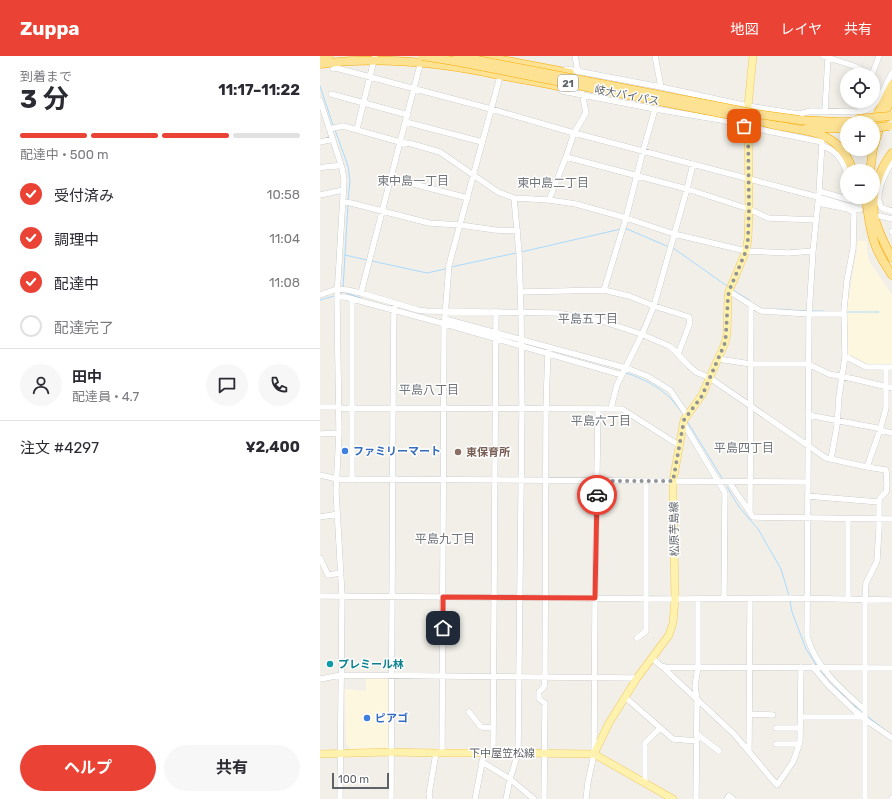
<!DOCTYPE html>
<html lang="ja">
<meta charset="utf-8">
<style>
body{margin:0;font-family:Rubik,"Noto Sans JP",sans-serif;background:#f7f7f7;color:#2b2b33;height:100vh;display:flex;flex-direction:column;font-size:15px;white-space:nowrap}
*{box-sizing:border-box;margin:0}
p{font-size:13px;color:#7c7c81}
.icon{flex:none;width:22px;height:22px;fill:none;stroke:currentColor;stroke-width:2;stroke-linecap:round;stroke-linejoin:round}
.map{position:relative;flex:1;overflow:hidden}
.side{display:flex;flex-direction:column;background:#fff;width:320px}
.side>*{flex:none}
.buttons{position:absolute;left:520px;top:12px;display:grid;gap:8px}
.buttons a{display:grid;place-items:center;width:40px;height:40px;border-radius:50%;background:#fff;box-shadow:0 2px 10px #0003;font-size:20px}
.scale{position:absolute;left:12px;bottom:10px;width:57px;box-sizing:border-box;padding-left:4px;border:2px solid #5f6368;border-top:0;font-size:11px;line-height:14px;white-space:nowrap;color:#5f6368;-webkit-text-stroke:3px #fff;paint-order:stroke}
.pin{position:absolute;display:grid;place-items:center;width:34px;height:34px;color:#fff;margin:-17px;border-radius:8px;box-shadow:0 2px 6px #0006}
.courier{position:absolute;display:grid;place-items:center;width:40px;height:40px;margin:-20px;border:3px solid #ea4335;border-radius:50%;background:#fff;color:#222;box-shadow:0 1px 5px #0007}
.headline em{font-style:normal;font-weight:700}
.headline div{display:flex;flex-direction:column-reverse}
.headline{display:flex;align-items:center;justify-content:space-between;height:68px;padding:0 20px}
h1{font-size:26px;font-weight:700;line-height:30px}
.bar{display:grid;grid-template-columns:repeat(4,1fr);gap:6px 4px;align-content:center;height:48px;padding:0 20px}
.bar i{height:5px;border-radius:3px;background:#e1e1e2}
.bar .current{background:#ea4335}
.bar p{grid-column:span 4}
.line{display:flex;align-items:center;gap:10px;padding:0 20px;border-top:1px solid #e1e1e2}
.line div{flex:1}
.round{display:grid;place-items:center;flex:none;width:42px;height:42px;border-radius:21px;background:#f7f7f7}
ol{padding:0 20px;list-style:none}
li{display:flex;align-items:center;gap:12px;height:44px}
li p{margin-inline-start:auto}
li .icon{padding:4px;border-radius:50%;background:#ea4335;color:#fff;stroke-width:4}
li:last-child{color:#7c7c81}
li i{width:22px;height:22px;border:2px solid #e1e1e2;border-radius:50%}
.action{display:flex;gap:8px;margin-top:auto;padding:8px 20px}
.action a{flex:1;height:46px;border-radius:24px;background:#ea4335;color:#fff;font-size:16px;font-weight:700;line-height:46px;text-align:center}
.action a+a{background:#f7f7f7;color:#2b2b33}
header{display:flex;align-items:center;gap:24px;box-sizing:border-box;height:56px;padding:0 20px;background:#ea4335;color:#fff}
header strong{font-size:19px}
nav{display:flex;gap:22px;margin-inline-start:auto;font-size:14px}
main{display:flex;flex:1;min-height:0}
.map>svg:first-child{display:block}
</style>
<header>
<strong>Zuppa</strong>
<nav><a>地図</a><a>レイヤ</a><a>共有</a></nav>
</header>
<main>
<section class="side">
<div class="headline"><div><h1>3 分</h1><p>到着まで</p></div><em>11:17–11:22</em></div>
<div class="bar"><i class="current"></i><i class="current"></i><i class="current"></i><i></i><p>配達中 · 500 m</p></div>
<ol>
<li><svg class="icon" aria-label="check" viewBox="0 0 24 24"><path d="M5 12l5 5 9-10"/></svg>受付済み<p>10:58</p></li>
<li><svg class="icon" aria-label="check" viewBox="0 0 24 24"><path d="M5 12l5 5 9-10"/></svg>調理中<p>11:04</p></li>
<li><svg class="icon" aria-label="check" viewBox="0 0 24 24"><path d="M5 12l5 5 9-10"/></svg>配達中<p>11:08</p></li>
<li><i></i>配達完了</li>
</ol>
<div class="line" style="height:72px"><a class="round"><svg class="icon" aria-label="person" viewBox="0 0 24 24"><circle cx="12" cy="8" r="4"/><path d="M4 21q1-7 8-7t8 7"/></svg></a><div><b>田中</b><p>配達員 · 4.7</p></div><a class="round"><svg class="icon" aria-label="chat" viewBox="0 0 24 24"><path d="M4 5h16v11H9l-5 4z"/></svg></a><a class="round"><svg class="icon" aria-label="phone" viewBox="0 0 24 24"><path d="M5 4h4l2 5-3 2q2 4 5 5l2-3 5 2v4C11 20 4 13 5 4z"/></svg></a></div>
<div class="line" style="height:52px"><div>注文 #4297</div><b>¥2,400</b></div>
<div class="action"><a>ヘルプ</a><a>共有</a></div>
</section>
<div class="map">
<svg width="572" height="743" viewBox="0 0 572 743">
<rect width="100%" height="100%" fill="#f1efe8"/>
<!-- commercial -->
<path fill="#fef7e0" d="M538,185H547V195L549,205L572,239V309H547L527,298V251L537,194Z
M46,622H69L70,693L68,694L31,693L26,688L25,633L46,635Z"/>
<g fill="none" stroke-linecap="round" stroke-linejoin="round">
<!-- stream -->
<path stroke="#aadaff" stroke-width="1" d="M0,30L13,69
M15,74L28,110L30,125L28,144
M304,173H307L349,191
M352,192L356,194L407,230
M201,196L301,173
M25,199L47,204
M52,205L107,217L125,213
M131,211L196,197
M23,232L28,149
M413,234L429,244
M21,237L23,236L41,242
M0,244L14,240
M456,253L486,255
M492,255H504
M526,256H559
M306,317C322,322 340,331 352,344C356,349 360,354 364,359
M367,365L402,422
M407,431L419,451L438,473L461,513L469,540
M470,545L472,556L486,593L497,610
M500,614L505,621
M508,625L525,641
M528,645L543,656
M547,660L565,674"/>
<!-- minor casing -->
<g stroke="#b5b8bc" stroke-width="6">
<path id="minor" d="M255,0L258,16
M335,0L341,31
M503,0L534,10L552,19L559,0
M13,13L16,12L171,53L254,77L498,141L540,154
M246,13L341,31L428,50L479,58L491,55L539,56C560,52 562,33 572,17
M242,35L335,53L401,64L428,71L502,86L499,137L493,195L489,258L487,580C495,611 522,634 545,654
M11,38L88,59
M0,44L22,112L24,124L17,241L19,377L16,435L22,540L20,743
M505,56L508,0
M539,56L543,45
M86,66L162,86
M9,73L23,70L80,86L92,88L120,96L178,136L194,142L229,144L256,148L306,162L354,178L426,195L468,197L493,195
M37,73L55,0
M0,86L13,83
M502,90C516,93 523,105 527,118
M246,101L367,133L429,153L448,162L496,164
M572,106C565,117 553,141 562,152L572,155
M0,112C7,110 14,111 21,109
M70,122L148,142
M499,135L530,144L531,141
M0,139L23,134
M229,144L246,101L254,77L266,57L262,37
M22,146L31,147L109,167L140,169L175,174L198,175
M498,147L528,153L534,157L533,193L527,224L524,254L525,300L546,311H572
M560,160L572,163
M572,175V176
M284,234L306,162L323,95L335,53
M409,235L431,249L441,255L489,258H523
M200,236L284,234L309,240L334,250L369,261L370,267L358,298
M41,237L101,5
M0,239L17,233L27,234L41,237L98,254L106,255L237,257L282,265L321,278L349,290L354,294L368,309L376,316L390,322L506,402L547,411L566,414L567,429L566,436L560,442L559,446V472L557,505L546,527L545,543V743
M17,241H25L125,268L302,319
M125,263L306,312L327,320L350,334L367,359
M398,303L431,308H488L509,318L534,323L572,332
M0,351H19
M18,352L302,353L360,390
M291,352L297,329L323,276L334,250L367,133L373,108
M488,359L557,372L560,374L572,377
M364,368L405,437L404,543
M0,378L19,377
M511,403L517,369L519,341L525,300
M547,411L560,374L566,352V311
M0,419L17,423L487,426
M32,424V243
M409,426L433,461L572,463
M487,440L559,446
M430,457L431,249
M0,461L18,458
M528,463V543
M0,502L8,519L21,517
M0,540L355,543L466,542L572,544
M317,582L326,575V425
M332,602L341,610L345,611L572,612
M345,611V613L352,620L414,678L457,729L473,706L480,686L481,611
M493,611L508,629L535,655L546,664L572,682
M0,623L21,619L317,622
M305,641L353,683L377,685
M149,656L161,671L173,672
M429,658L453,659
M480,661H542
M456,672H480
M377,678L399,695
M456,688H479
M429,696L430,543
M122,697L124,273L129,209L181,17
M173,697L176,255
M162,706L190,723L214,743
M325,727V687L340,672
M71,743L73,352L74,247
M110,743L109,738L116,697
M155,743L164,697
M186,743L190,723L198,697L202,352L201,256L199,197L194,142
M224,743L225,647L219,643V636L224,631L225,621L226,352L228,291
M266,743L268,726L274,698L275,542L278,352
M376,743L377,644L375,630L378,611V543
M407,743L409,740L413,743
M572,743V742"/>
</g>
<!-- major casing -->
<g stroke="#f2c960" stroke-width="8">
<path id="major" d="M0,698L70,696L116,697H198L274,698L353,743
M274,698L289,667L317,622L349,579L353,567L355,543L353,436V425L364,364L382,339L405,287L407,278L408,241L409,235L426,195L428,183L429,153L428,50L433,0"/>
</g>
<!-- highway casing -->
<g stroke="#f9ab00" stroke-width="9">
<path id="highway" d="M161,0L250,17
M0,1L9,0
M0,8C61,0 119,6 179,19C202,23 225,27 248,32
M436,64C444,66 452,69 460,70C495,76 520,77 533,115
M480,64L518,66H537
M553,70L558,57L572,29
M488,71L527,73
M553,93L561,67L572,40
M572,97C559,114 551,137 554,158C556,172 565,189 572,202
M550,115L553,93
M546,141C548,158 550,175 556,191C560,201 566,210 572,219"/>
</g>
<!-- minor -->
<use href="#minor" stroke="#fff" stroke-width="5.5"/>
<!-- major -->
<use href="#major" stroke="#fff2af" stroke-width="7"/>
<!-- highway -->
<use href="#highway" stroke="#fde293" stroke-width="8"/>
<!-- highway-bridge casing -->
<g stroke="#f9ab00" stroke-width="9" stroke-linecap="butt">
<path id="highway-bridge" d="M102,0L134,5L436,64
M137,0L396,50L437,58L480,64
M537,63L570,60
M553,72L569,70"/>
</g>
<!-- highway-bridge -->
<use href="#highway-bridge" stroke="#fde293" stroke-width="8"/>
</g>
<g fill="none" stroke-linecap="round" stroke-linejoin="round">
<!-- done -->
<path stroke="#929495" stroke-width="4" stroke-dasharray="0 7.2" d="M277,439L278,425H353L364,364L382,340L405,287L406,278L408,241L409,235L426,195L428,183L429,153L428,71L424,70"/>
<!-- route -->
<path stroke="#ea4335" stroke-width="5" d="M123,572V541L275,542L277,439"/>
</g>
<!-- markers -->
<g fill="#3f7fe0" stroke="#fff" stroke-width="1.5">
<circle cx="25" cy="395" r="4"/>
<circle cx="47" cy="662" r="4"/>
</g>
<circle fill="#8d6e63" stroke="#fff" stroke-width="1.5" cx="138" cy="396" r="4"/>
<circle fill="#0f9aa8" stroke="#fff" stroke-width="1.5" cx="10" cy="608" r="4"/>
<g text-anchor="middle" stroke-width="3" stroke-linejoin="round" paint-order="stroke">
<!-- shield labels -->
<rect fill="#fff" stroke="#8f9295" stroke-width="1" x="238" y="19" width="20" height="16" rx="3"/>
<g font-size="10" font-weight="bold" fill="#5f6368">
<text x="248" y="31">21</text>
</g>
<!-- street labels -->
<g font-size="11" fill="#5f6368" stroke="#fff">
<text transform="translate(307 39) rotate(11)" y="4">岐大バイパス</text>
<text transform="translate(354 473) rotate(-91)" y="4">松原芋島線</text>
<text x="182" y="701">下中屋笠松線</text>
</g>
<!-- shop labels -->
<g font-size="11" font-weight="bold" fill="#366cbe" stroke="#fff" text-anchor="start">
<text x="33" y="399">ファミリーマート</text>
<text x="55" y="666">ピアゴ</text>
</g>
<!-- education labels -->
<g font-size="11" font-weight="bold" fill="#785e54" stroke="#fff" text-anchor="start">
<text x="146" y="400">東保育所</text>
</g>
<!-- culture labels -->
<g font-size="11" font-weight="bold" fill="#0d838f" stroke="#fff" text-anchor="start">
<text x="18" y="612">プレミール林</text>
</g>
<!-- neighbourhood labels -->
<g font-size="12" fill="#70757a" stroke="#fff">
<text x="93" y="129">東中島一丁目</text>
<text x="233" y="131">東中島二丁目</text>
<text x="268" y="267">平島五丁目</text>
<text x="109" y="338">平島八丁目</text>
<text x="281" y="369">平島六丁目</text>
<text x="424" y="396">平島四丁目</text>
<text x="125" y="487">平島九丁目</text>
</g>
</g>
</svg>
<div class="buttons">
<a><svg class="icon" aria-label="locate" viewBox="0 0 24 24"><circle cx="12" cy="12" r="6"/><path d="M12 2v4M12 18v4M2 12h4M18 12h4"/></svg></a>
<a>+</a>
<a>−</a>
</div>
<div class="scale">100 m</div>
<div class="pin" style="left:424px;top:70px;background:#ea580c"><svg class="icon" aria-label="bag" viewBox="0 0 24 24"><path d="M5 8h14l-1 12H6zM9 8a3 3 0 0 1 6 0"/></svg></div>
<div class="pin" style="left:123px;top:572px;background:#1f2937"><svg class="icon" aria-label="home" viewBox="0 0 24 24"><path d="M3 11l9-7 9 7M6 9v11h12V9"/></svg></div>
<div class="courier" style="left:277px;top:439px"><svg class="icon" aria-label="car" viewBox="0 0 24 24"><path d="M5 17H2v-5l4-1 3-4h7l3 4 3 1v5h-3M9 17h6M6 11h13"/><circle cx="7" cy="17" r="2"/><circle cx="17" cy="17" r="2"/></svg></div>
</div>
</main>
